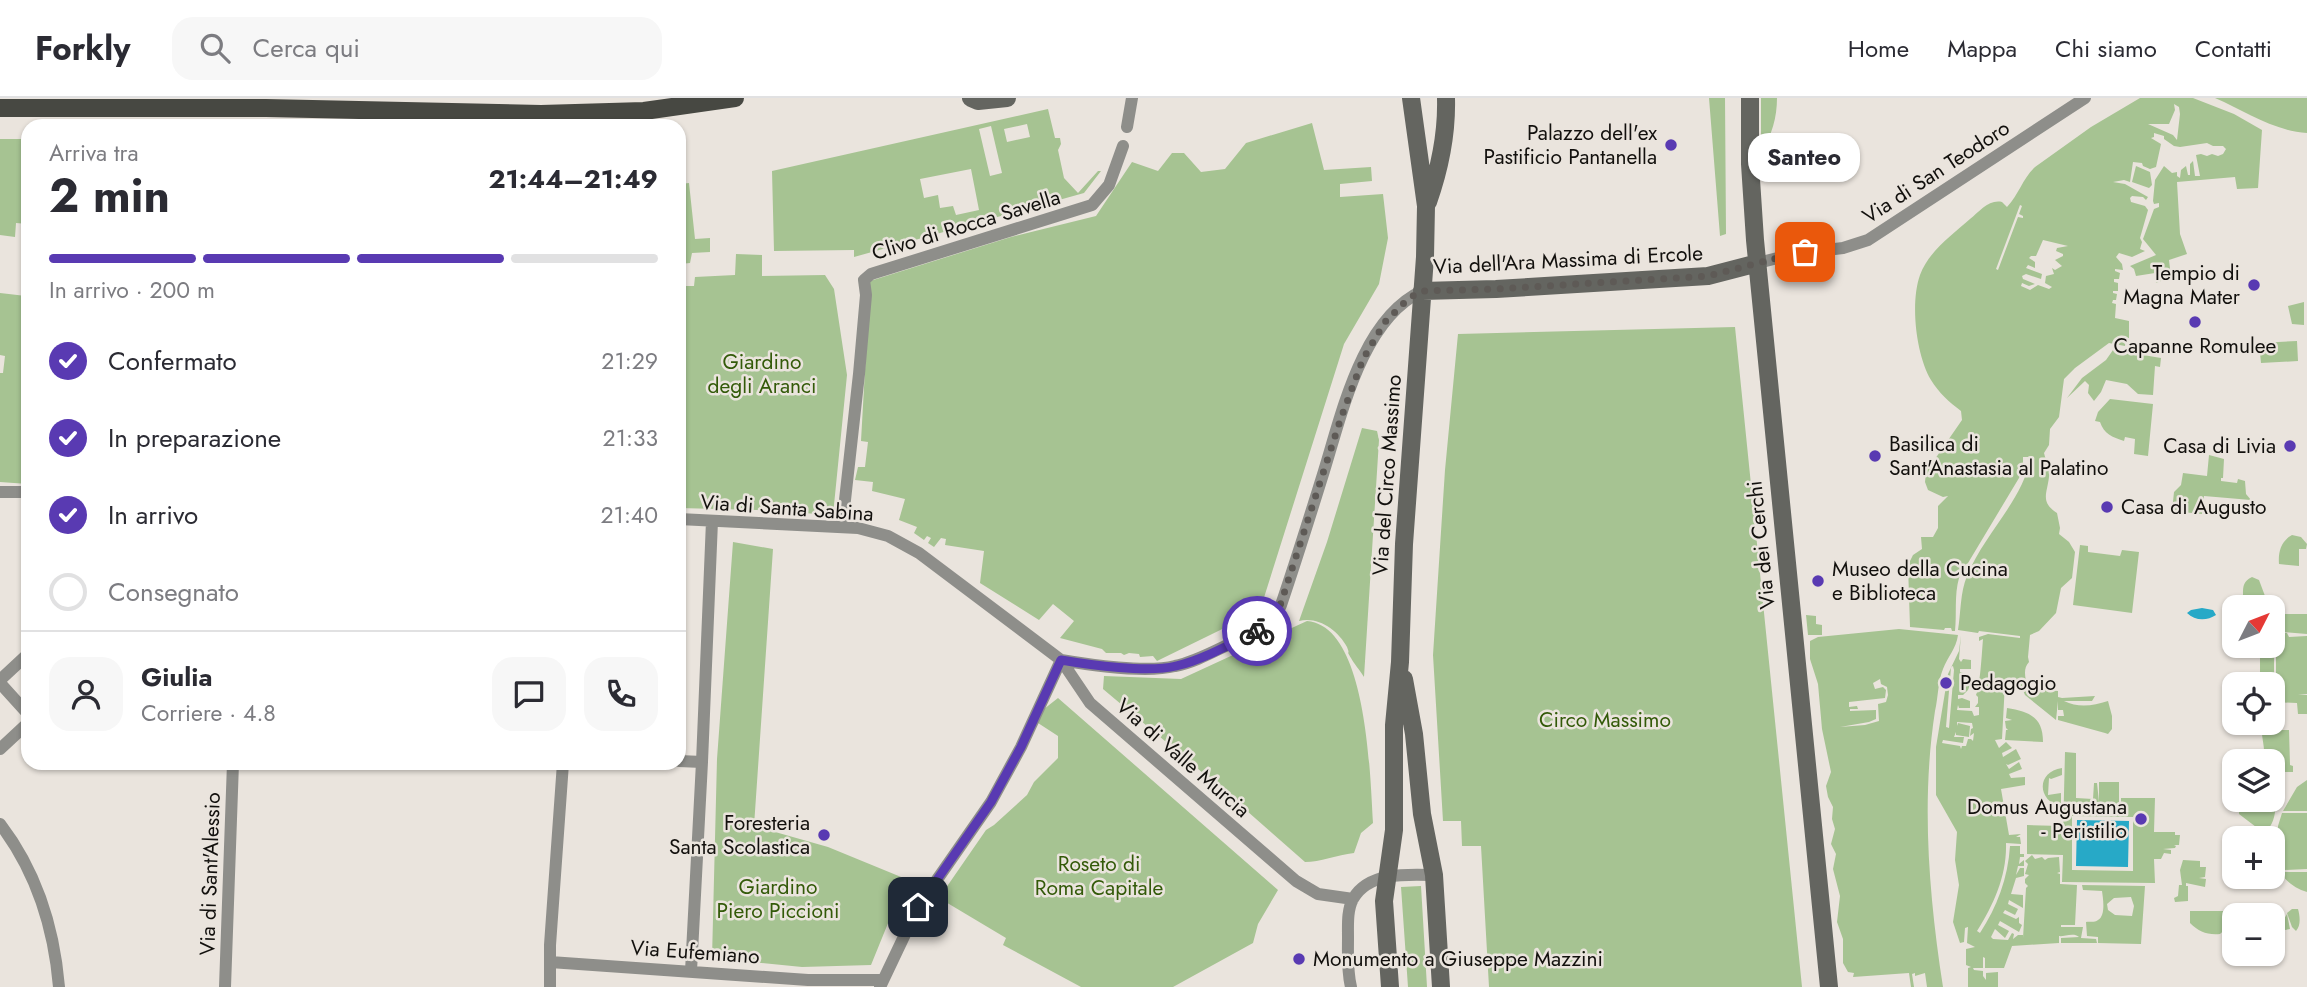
<!DOCTYPE html>
<html lang="it">
<meta charset="utf-8">
<style>
body{margin:0;font-family:Jost,sans-serif;background:#f7f7f7;color:#2b2b33;height:100vh;display:flex;flex-direction:column;font-size:26px;white-space:nowrap}
*{box-sizing:border-box;margin:0}
p{font-size:23px;color:#7c7c81}
.icon{flex:none;width:38px;height:38px;fill:none;stroke:currentColor;stroke-width:2;stroke-linecap:round;stroke-linejoin:round}
.map{position:relative;flex:1;overflow:hidden}
.sheet{position:absolute;left:21px;top:21px;width:665px;height:651px;display:flex;flex-direction:column;background:#fff;border-radius:21px;box-shadow:0 2px 5px #0004}
.sheet>*{flex:none}
.needle{width:46px;rotate:48deg}
.controls{position:absolute;left:2222px;top:497px;display:grid;gap:14px}
.controls a{display:grid;place-items:center;width:63px;height:63px;border-radius:14px;background:#fff;box-shadow:0 2px 5px #0004;font-size:35px}
.pin{position:absolute;display:grid;place-items:center;width:60px;height:60px;color:#fff;margin:-30px;border-radius:14px;box-shadow:0 4px 10px #0006}
.courier{position:absolute;display:grid;place-items:center;width:70px;height:70px;margin:-35px;border:5px solid #593ab2;border-radius:50%;background:#fff;color:#222;box-shadow:0 2px 9px #0007}
.bubble{position:absolute;height:49px;border-radius:21px;background:#fff;box-shadow:0 2px 5px #0004;font-size:23px;font-weight:700;line-height:49px;text-align:center}
.overview em{font-style:normal;font-weight:700}
.overview div{display:flex;flex-direction:column-reverse}
.overview{display:flex;align-items:center;justify-content:space-between;height:119px;padding:0 28px}
h1{font-size:46px;font-weight:700;line-height:52px}
.bar{display:grid;grid-template-columns:repeat(4,1fr);gap:10px 7px;align-content:center;height:84px;padding:0 28px}
.bar i{height:9px;border-radius:5px;background:#e1e1e2}
.bar .on{background:#593ab2}
.bar p{grid-column:span 4}
.line{display:flex;align-items:center;gap:18px;padding:0 28px;border-top:2px solid #e1e1e2}
.line div{flex:1}
.round{display:grid;place-items:center;flex:none;width:74px;height:74px;border-radius:21px;background:#f7f7f7}
ol{padding:0 28px;list-style:none}
li{display:flex;align-items:center;gap:21px;height:77px}
li p{margin-inline-start:auto}
li .icon{padding:7px;border-radius:50%;background:#593ab2;color:#fff;stroke-width:4}
li:last-child{color:#7c7c81}
li i{width:38px;height:38px;border:4px solid #e1e1e2;border-radius:50%}
header{display:flex;align-items:center;gap:42px;box-sizing:border-box;height:98px;padding:0 35px;background:#fff;border-bottom:2px solid #e1e1e2}
header strong{font-size:33px}
nav{display:flex;gap:38px;margin-inline-start:auto;font-size:24px}
.search{width:490px;height:63px;background:#f7f7f7;display:flex;align-items:center;gap:18px;box-sizing:border-box;padding:0 24px;border-radius:21px;color:#7c7c81;font-size:26px}
.map>svg:first-child{display:block}
</style>
<header>
<strong>Forkly</strong>
<div class="search"><svg class="icon" aria-label="search" viewBox="0 0 24 24"><circle cx="10" cy="10" r="6"/><path d="M15 15l6 6"/></svg>Cerca qui</div>
<nav><a>Home</a><a>Mappa</a><a>Chi siamo</a><a>Contatti</a></nav>
</header>
<div class="map">
<svg width="2307" height="889" viewBox="0 0 2307 889">
<rect width="100%" height="100%" fill="#eae4dd"/>
<!-- green -->
<path fill="#a6c392" fill-rule="evenodd" d="M1709,0H1725L1726,136L1720,138Z
M1761,0H1777C1777,19 1772,38 1761,53Z
M2140,0H2193L2234,16L2262,32L2258,90L2237,91L2235,79L2177,84L2180,136L2187,156L2169,162L2171,179L2156,185L2155,175L2136,178L2134,171L2130,168L2156,157L2143,141L2154,111L2159,109V105L2154,106L2153,103L2155,82L2164,68L2172,75L2177,74V78L2180,80L2181,72L2186,68L2188,77H2190V66L2193,63L2195,78H2200L2196,57L2201,56L2207,58L2212,56L2218,58L2223,56L2226,51L2223,48H2213L2207,45L2180,49L2174,48L2164,41V38L2154,35V39L2151,40L2161,46L2156,69L2150,71L2143,68L2142,65L2133,64L2130,84L2124,82L2113,84L2125,86L2148,99L2146,102L2143,99L2132,98L2130,100L2131,104L2145,108L2148,112L2140,140L2142,144L2140,151L2145,153L2132,159L2119,155L2116,159L2122,166L2123,172L2115,171V173L2120,175L2119,181H2114V184L2118,185V193H2113V195L2117,196L2116,202H2113L2112,205L2116,206L2115,220L2129,223V240H2126L2125,248L2109,245L2075,270L2064,281L2059,319L2050,331L2049,347L2044,355C2046,363 2050,371 2049,379C2047,396 2040,404 2057,415L2060,430L2059,436L2069,444L2075,454L2072,480L2061,490L2056,515L2039,533L2030,537L2028,559L2029,564C2023,570 2025,579 2027,587L2025,589L2005,585L2002,641L1995,642L1999,650L2006,644L2012,650L2002,655L2003,659L2016,651L2021,661L2008,667L2006,666L2009,671L2019,664L2022,671L2009,676L2011,680L2025,679V687L2001,691L2009,737L2021,736L2016,739H2020L2021,746L2006,745C2007,777 1994,806 1977,833L1980,835C1997,809 2008,780 2010,748H2020V756H2024V759H2020L2019,766L2024,762V768H2018L2016,777L2020,770H2024V778L2016,780L2011,796L2023,797V810L2009,802L2008,806L2018,811L2015,817L2005,812L2003,815L2016,821L2019,819V825L2022,827L2019,834L2000,823L1998,827L2009,833L2005,840L1995,831L1991,839L1993,841L2008,842L2012,835L2014,836L2013,841L2018,837H2023V840L2026,790L2028,788L2025,785V781L2029,777L2025,776L2028,766L2025,763L2032,757L2035,761L2042,759L2045,762L2048,760L2059,759L2060,774L2057,775L2060,776V786L2077,787L2075,827H2061V829H2083L2081,840L2096,841L2097,845H2061V840L2079,839C2074,834 2063,839 2059,838V845L2012,848L2004,870H1985V860L1983,859V870H1973L1974,872L1983,873V878L1986,882V875L1998,874V889H1968V870L1971,869L1966,867V851L1975,849L1967,845L1968,829L1965,830L1964,844L1960,845L1953,824L1959,787L1955,762L1957,734L1936,697V649L1948,576L1959,553L1961,537L1959,561L1961,564L1963,561L1971,562V571H1960V574L1966,576L1971,584L1968,592L1963,597H1958V601L1962,600L1970,603V610H1959L1958,607L1957,612L1972,613L1974,618L1979,617V609H1975L1978,605V599L1976,597C1980,590 1982,553 1983,541L1979,543V539L1988,536L2020,540V538L1979,533L1978,535L1958,532C1961,514 1960,495 1967,478C1984,436 2022,404 2031,359H2023V371L2019,380L1959,480C1954,498 1957,515 1955,533H1952L1951,530H1945L1944,532L1910,529L1908,467L1913,457L1922,451L1921,439H1933L1938,430V408L1948,398L1943,399L1928,392L1925,384L1926,374L1962,322L1961,313C1949,304 1939,295 1931,282C1916,257 1910,205 1920,177C1929,153 1952,137 1970,121C1979,114 1989,101 2002,104L2007,109C2019,96 2023,80 2035,69L2091,29ZM2174,6L2179,9L2180,16L2177,42L2173,37L2148,26H2169L2175,12ZM2020,107L2022,108L2019,116L2023,118V120L2018,119L1998,172L1996,171ZM2043,142L2068,148L2057,150L2056,153L2063,156V158L2055,162L2062,168L2055,172L2052,170L2054,176L2046,178L2045,185L2052,189L2049,191L2038,187L2030,192L2021,188L2022,185L2029,188L2035,186L2023,181L2022,178L2026,176L2041,181L2042,176L2026,170L2028,167L2035,170V164L2029,160L2031,158H2036ZM1953,568L1954,572L1949,630L1946,629L1951,569ZM1957,624L1972,625L1973,630L1971,631L1970,638L1974,635L1973,643L1971,641H1968L1966,648H1962L1961,651L1960,648L1942,645L1943,642L1963,645L1964,639H1954L1956,634V637L1969,639L1970,628L1958,625L1957,628Z
M2215,0H2307V35C2274,33 2245,13 2215,0Z
M1048,11L1055,40H1060L1061,46L1058,52L1064,80L1078,95L1098,73H1101L1084,95L854,159V152L774,153L772,73ZM1027,26L1030,39L1007,44L1004,31ZM991,28L1002,75L990,78L979,31ZM971,71L979,112L956,117L953,108L940,110L938,97L924,100L920,81Z
M1312,25L1324,72L1371,69L1372,83L1340,86V99L1383,96L1388,140L1379,186L1344,246L1261,509L1255,515L1157,563L1153,558L1140,559L1139,556L1129,555L1124,557L1121,555H1106L1102,551L1060,540L1074,523L1053,506L1039,522L980,485L984,453L945,447L946,441L941,440L934,449L928,445L931,440L927,438L924,442L914,435L917,429L899,422L905,401L872,393L873,384L855,382L858,369H865L868,344L861,343L870,183L1011,139L1096,118L1132,64L1158,73L1172,55H1184L1201,74L1225,71L1246,45Z
M0,41H28V126L16,125L15,139L0,137Z
M2136,68L2150,74L2152,87L2149,90L2132,84Z
M689,85L695,141L710,140V154L692,155L690,165L680,166L681,188H694L695,179L735,177L736,156L762,157V178L825,177L834,191L847,277L833,417L757,412L679,410V86Z
M28,183V386L0,384V275H3L5,258L0,257V195L26,198Z
M2304,204V227L2292,226L2288,208Z
M1735,229L1802,889H1489L1481,748H1462L1461,723H1443L1433,557L1445,372L1458,236Z
M2297,243L2298,263L2261,265L2259,245Z
M2113,252L2161,260L2160,269L2155,268L2153,297L2138,296L2127,286L2106,282L2101,294L2094,303L2088,295L2089,287L2085,283L2067,300L2082,280L2106,262Z
M2110,301L2153,306L2148,358L2134,356L2135,341L2125,339L2124,343C2112,339 2104,336 2100,324L2095,323L2098,314Z
M1362,330L1377,333L1379,342L1364,579C1360,572 1354,566 1351,560C1345,550 1351,559 1347,549C1338,532 1318,518 1299,523L1327,444Z
M2209,357L2224,361L2223,380H2221V383L2237,385L2238,381L2245,383L2246,396L2251,402L2204,398L2202,416L2172,413L2174,394L2181,387L2183,375L2207,378Z
M2292,437L2301,439L2307,446L2306,451H2299V468L2279,466C2278,454 2281,443 2292,437Z
M733,444L773,451L754,728L828,749L906,781L871,867L802,869L712,860L717,661Z
M2080,447L2088,448V454L2120,458L2122,452L2139,454L2132,515L2073,507Z
M2252,479L2259,482L2265,498L2263,500H2257L2255,498V500H2243C2243,490 2242,484 2252,479Z
M2280,516H2307V536L2283,534L2282,537H2279L2278,533H2274V588L2270,586L2269,582L2266,581L2264,586H2260V548H2273V520H2278Z
M1806,517L1816,518V526L1822,527V537H1808Z
M1307,523C1368,528 1370,680 1373,725L1361,735L1354,755C1337,757 1320,764 1305,764L1222,691L1103,591L1104,578L1181,581Z
M1899,531L1958,537C1956,551 1948,558 1943,571C1938,583 1938,600 1935,613C1921,704 1929,798 1943,889H1927L1925,875L1915,878V875L1912,876L1914,889H1911L1909,875L1853,879L1854,875L1848,874L1843,865V841L1837,824L1840,798L1833,771L1836,756L1831,746L1835,731L1832,721L1833,709L1828,699L1826,688L1831,674L1822,631L1818,586L1810,561V543L1818,539ZM1880,581L1881,586L1887,589L1888,597L1886,604L1878,606L1879,623L1865,627L1840,629L1869,624L1876,621V612L1850,613V611H1858L1857,608L1849,609V604L1885,600L1886,592L1883,589L1875,591L1873,585Z
M2284,535H2287L2289,539L2307,538V596L2298,597H2307V616H2298L2297,605L2273,604V593L2277,584L2283,583L2276,582V540L2282,539Z
M2022,590L2058,593V599L2062,600L2095,598L2092,603H2064C2078,610 2093,608 2108,603L2112,618V631L2108,636L2105,635L2058,622V618H2064L2063,612H2058V603L2056,622L2025,597Z
M1058,600L1278,792L1258,826L1253,845L1173,889H1081L1003,847L1006,840L939,800L986,732L994,727L1027,697L1034,684L1058,660V638L1038,625L1044,611Z
M2007,610C2030,614 2043,619 2043,644L2005,642L2006,632H2008L2006,630L2005,623L2012,622L2006,620Z
M2263,625L2281,629L2282,632H2289L2290,667L2293,668V674H2273V663H2263C2267,649 2259,638 2263,625Z
M2065,654L2076,655V700L2093,701L2094,685H2097L2099,704V684H2119V709L2121,708V700H2155L2154,734H2175V737H2180L2179,747H2174L2176,748L2175,750L2163,751L2171,752V756L2164,755L2161,761H2154L2155,785L2062,784L2063,757L2027,756V727L2061,728V736L2063,737ZM2072,718L2133,719V773L2072,772Z
M2062,670V677L2051,681L2049,680L2048,697L2061,695V709C2037,702 2036,674 2062,670Z
M2307,682V713H2283L2297,689Z
M2273,691C2278,700 2276,722 2269,730L2256,729L2239,716V710L2248,702H2273Z
M2282,715H2307V771L2285,772L2283,774H2307V794C2296,791 2287,784 2280,775L2283,774L2279,771L2278,728Z
M2183,762L2200,763V769H2206L2205,779L2199,780L2206,781L2205,789L2186,785V788H2188V803L2175,804L2174,800L2178,798L2179,787H2182L2180,772Z
M2082,787L2145,788L2141,846L2098,845V839L2087,838L2086,824C2090,823 2094,825 2098,822C2106,818 2103,800 2102,793L2083,792ZM2131,799L2134,808L2132,818L2115,817L2108,812L2107,806L2114,800Z
M1421,788L1427,889H1408L1401,789Z
M2247,806L2253,812L2256,809L2276,810L2269,817H2246Z
M2292,811H2298C2300,818 2301,828 2296,833L2292,829L2287,815Z
M2190,813H2223V820H2231L2229,828L2220,836C2207,837 2199,834 2190,825Z
M2287,816L2290,831L2274,834V820L2284,821Z"/>
<!-- water -->
<path fill="#27a9c7" d="M2202,510L2213,512L2216,517C2207,523 2195,523 2187,515L2191,512Z
M2077,722L2129,723L2128,769L2076,768Z"/>
<g fill="none" stroke-linecap="round" stroke-linejoin="round">
<!-- street -->
<path stroke="#8e8e8a" stroke-width="12" d="M1127,29L1132,0
M1758,165L1793,156L1843,150L1868,142L2085,0
M0,394H28
M679,421L858,430L888,438L919,455L1061,562L1090,605L1296,783L1318,796L1353,801
M842,429L859,276L866,197L864,182L871,176L1092,107L1109,87L1123,48
M1061,562C1090,567 1147,575 1175,568C1196,564 1216,552 1236,543C1255,534 1273,528 1281,507C1296,463 1310,418 1324,373C1342,315 1362,221 1422,193
M0,582L28,556
M0,585L28,616
M0,651L28,625
M679,663L702,664
M0,726C36,773 54,830 59,889
M550,864L808,882H883
M691,873L702,664L712,423
M225,889L233,665
M550,889V847L563,665
M880,889L918,809L991,704L1021,649L1061,562
M1351,889C1347,873 1348,856 1348,839C1348,827 1347,812 1353,801C1368,774 1407,776 1434,777"/>
<!-- secondary -->
<path stroke="#646560" stroke-width="18" d="M971,0L978,3L1007,0
M1750,0V66L1755,142L1829,889
M1428,104C1440,70 1447,37 1446,0
M1422,193L1496,191L1708,178L1758,165
M1404,581L1414,636L1422,716L1434,777L1441,889
M1390,889L1384,803L1394,732V627L1400,564L1404,446L1425,159L1426,108L1411,0"/>
<!-- primary -->
<path stroke="#474842" stroke-width="18" d="M0,10H266L541,16L644,13L735,0"/>
</g>
<g fill="none" stroke-linecap="round" stroke-linejoin="round">
<!-- done -->
<path stroke="#5e5a56" stroke-width="7" stroke-dasharray="0 12.6" d="M1257,533L1272,524L1277,517L1341,320L1363,261L1385,224L1409,200L1422,193L1496,191L1708,178L1793,156L1805,154"/>
<!-- route -->
<path stroke="#593ab2" stroke-width="9" d="M918,809L991,704L1021,649L1061,562C1090,567 1148,575 1176,568C1202,562 1233,545 1257,533"/>
</g>
<!-- markers -->
<g fill="#593ab2" stroke="#eae4dd" stroke-width="2.5">
<circle cx="1671" cy="47" r="7"/>
<circle cx="2254" cy="187" r="7"/>
<circle cx="2195" cy="224" r="7"/>
<circle cx="2290" cy="348" r="7"/>
<circle cx="1875" cy="358" r="7"/>
<circle cx="2107" cy="409" r="7"/>
<circle cx="1818" cy="483" r="7"/>
<circle cx="1946" cy="585" r="7"/>
<circle cx="2141" cy="721" r="7"/>
<circle cx="824" cy="737" r="7"/>
<circle cx="1299" cy="861" r="7"/>
</g>
<g text-anchor="middle" stroke-width="5" stroke-linejoin="round" paint-order="stroke">
<!-- poi labels -->
<g font-size="21" fill="#12100d" stroke="#eae4dd" text-anchor="end">
<text x="1657" y="42">Palazzo dell'ex<tspan x="1657" dy="24">Pastificio Pantanella</tspan></text>
<text x="2240" y="182">Tempio di<tspan x="2240" dy="24">Magna Mater</tspan></text>
<text x="2195" y="255" text-anchor="middle">Capanne Romulee</text>
<text x="1889" y="353" text-anchor="start">Basilica di<tspan x="1889" dy="24">Sant'Anastasia al Palatino</tspan></text>
<text x="2276" y="355">Casa di Livia</text>
<text x="2121" y="416" text-anchor="start">Casa di Augusto</text>
<text x="1832" y="478" text-anchor="start">Museo della Cucina<tspan x="1832" dy="24">e Biblioteca</tspan></text>
<text x="1960" y="592" text-anchor="start">Pedagogio</text>
<text x="2127" y="716">Domus Augustana<tspan x="2127" dy="24">- Peristilio</tspan></text>
<text x="810" y="732">Foresteria<tspan x="810" dy="24">Santa Scolastica</tspan></text>
<text x="1313" y="868" text-anchor="start">Monumento a Giuseppe Mazzini</text>
</g>
<!-- street labels -->
<g font-size="21" fill="#12100d" stroke="#eae4dd">
<text transform="translate(1936 74) rotate(-33)" y="7">Via di San Teodoro</text>
<text transform="translate(966 127) rotate(-17)" y="7">Clivo di Rocca Savella</text>
<text transform="translate(1568 162) rotate(-3)" y="7">Via dell'Ara Massima di Ercole</text>
<text transform="translate(1387 377) rotate(-86)" y="7">Via del Circo Massimo</text>
<text transform="translate(787 410) rotate(4)" y="7">Via di Santa Sabina</text>
<text transform="translate(1761 447) rotate(-96)" y="7">Via dei Cerchi</text>
<text transform="translate(1183 660) rotate(41)" y="7">Via di Valle Murcia</text>
<text transform="translate(210 776) rotate(-88)" y="7">Via di Sant'Alessio</text>
<text transform="translate(695 854) rotate(4)" y="7">Via Eufemiano</text>
</g>
<!-- park labels -->
<g font-size="21" fill="#335a09" stroke="#eae4dd">
<text x="762" y="271">Giardino<tspan x="762" dy="24">degli Aranci</tspan></text>
<text x="1605" y="629">Circo Massimo</text>
<text x="1099" y="773">Roseto di<tspan x="1099" dy="24">Roma Capitale</tspan></text>
<text x="778" y="796">Giardino<tspan x="778" dy="24">Piero Piccioni</tspan></text>
</g>
</g>
</svg>
<div class="controls">
<a><svg class="needle" viewBox="-14 -14 28 28"><path d="M0-13l5 13h-10z" fill="#e53935"/><path d="M0 13l5-13h-10z" fill="#7c7c81"/></svg></a>
<a><svg class="icon" aria-label="locate" viewBox="0 0 24 24"><circle cx="12" cy="12" r="6"/><path d="M12 2v4M12 18v4M2 12h4M18 12h4"/></svg></a>
<a><svg class="icon" aria-label="layers" viewBox="0 0 24 24"><path d="M12 4l9 5-9 5-9-5zM3 14l9 5 9-5"/></svg></a>
<a>+</a>
<a>−</a>
</div>
<div class="pin" style="left:1805px;top:154px;background:#ea580c"><svg class="icon" aria-label="bag" viewBox="0 0 24 24"><path d="M5 8h14l-1 12H6zM9 8a3 3 0 0 1 6 0"/></svg></div>
<div class="pin" style="left:918px;top:809px;background:#1f2937"><svg class="icon" aria-label="home" viewBox="0 0 24 24"><path d="M3 11l9-7 9 7M6 9v11h12V9"/></svg></div>
<div class="courier" style="left:1257px;top:533px"><svg class="icon" aria-label="bike" viewBox="0 0 24 24"><circle cx="6" cy="16" r="4"/><circle cx="18" cy="16" r="4"/><path d="M6 16l4-8h5l3 8M10 8l3 8H6M13 5h3"/></svg></div>
<div class="bubble" style="left:1748px;top:35px;width:112px">Santeo</div>
<section class="sheet">
<div class="overview"><div><h1>2 min</h1><p>Arriva tra</p></div><em>21:44–21:49</em></div>
<div class="bar"><i class="on"></i><i class="on"></i><i class="on"></i><i></i><p>In arrivo · 200 m</p></div>
<ol>
<li><svg class="icon" aria-label="check" viewBox="0 0 24 24"><path d="M5 12l5 5 9-10"/></svg>Confermato<p>21:29</p></li>
<li><svg class="icon" aria-label="check" viewBox="0 0 24 24"><path d="M5 12l5 5 9-10"/></svg>In preparazione<p>21:33</p></li>
<li><svg class="icon" aria-label="check" viewBox="0 0 24 24"><path d="M5 12l5 5 9-10"/></svg>In arrivo<p>21:40</p></li>
<li><i></i>Consegnato</li>
</ol>
<div class="line" style="height:126px"><a class="round"><svg class="icon" aria-label="person" viewBox="0 0 24 24"><circle cx="12" cy="8" r="4"/><path d="M4 21q1-7 8-7t8 7"/></svg></a><div><b>Giulia</b><p>Corriere · 4.8</p></div><a class="round"><svg class="icon" aria-label="chat" viewBox="0 0 24 24"><path d="M4 5h16v11H9l-5 4z"/></svg></a><a class="round"><svg class="icon" aria-label="phone" viewBox="0 0 24 24"><path d="M5 4h4l2 5-3 2q2 4 5 5l2-3 5 2v4C11 20 4 13 5 4z"/></svg></a></div>
</section>
</div>
